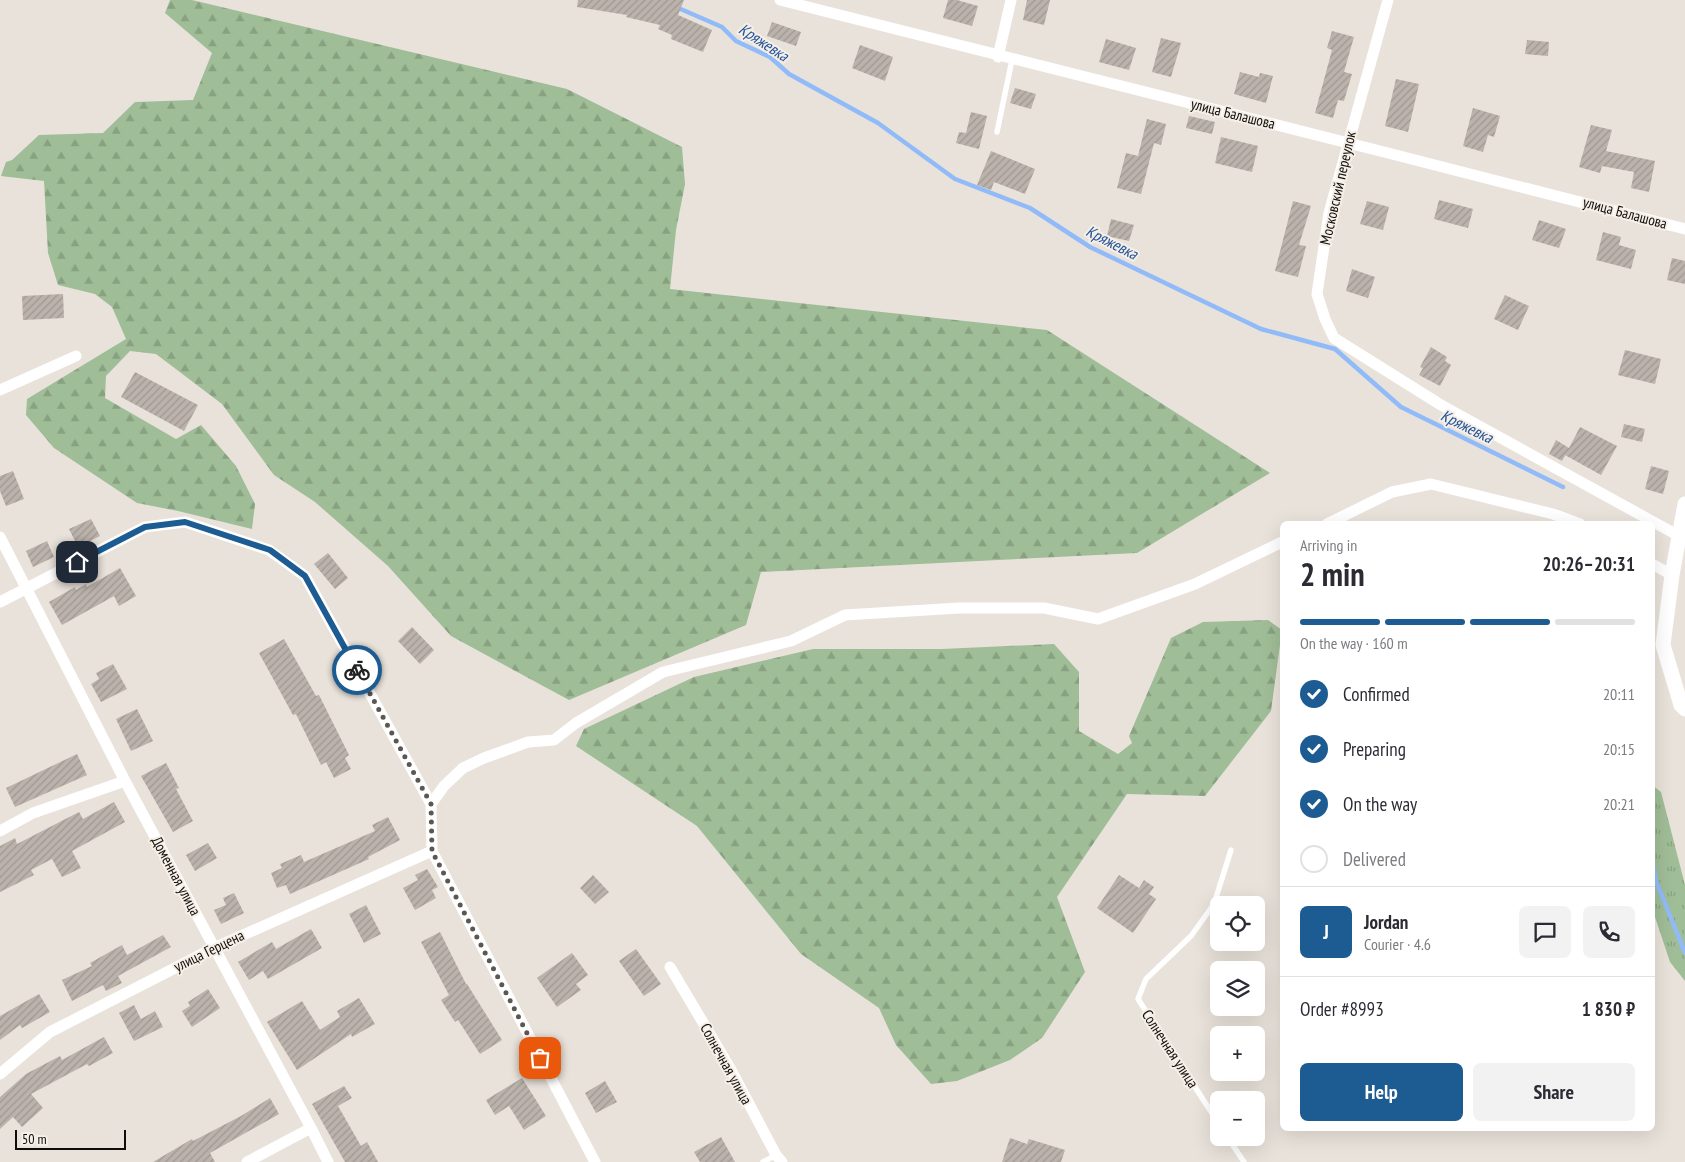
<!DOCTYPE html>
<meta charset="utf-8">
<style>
body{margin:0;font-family:"PT Sans Narrow",sans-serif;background:#f2f2f3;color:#2b2b33;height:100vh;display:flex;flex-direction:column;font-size:19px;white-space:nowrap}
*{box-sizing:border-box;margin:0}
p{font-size:16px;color:#7c7c81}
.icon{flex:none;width:28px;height:28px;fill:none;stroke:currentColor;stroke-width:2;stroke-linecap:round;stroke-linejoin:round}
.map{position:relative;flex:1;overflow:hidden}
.details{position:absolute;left:1280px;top:521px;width:375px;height:610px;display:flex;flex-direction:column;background:#fff;border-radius:8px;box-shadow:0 5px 20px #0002}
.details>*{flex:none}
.fabs{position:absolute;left:1210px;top:896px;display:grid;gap:10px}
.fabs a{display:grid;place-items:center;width:55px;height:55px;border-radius:8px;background:#fff;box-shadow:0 5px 20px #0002;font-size:25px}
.scale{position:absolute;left:15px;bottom:12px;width:111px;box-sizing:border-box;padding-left:5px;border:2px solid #0f0d0a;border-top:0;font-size:14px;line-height:18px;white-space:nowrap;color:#0f0d0a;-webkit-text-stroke:4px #f6efe7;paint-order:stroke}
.pin{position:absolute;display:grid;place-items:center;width:42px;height:42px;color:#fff;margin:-21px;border-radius:10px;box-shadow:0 2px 8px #0006}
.courier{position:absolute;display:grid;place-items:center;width:50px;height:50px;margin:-25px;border:4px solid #1c5c92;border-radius:50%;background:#fff;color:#222;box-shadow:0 1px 6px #0007}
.headline em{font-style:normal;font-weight:700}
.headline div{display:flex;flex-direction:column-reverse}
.headline{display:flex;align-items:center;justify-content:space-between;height:85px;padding:0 20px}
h1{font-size:32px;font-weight:700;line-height:38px}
.bar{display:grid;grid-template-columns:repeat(4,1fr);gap:8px 5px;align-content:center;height:60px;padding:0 20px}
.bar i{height:6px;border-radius:4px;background:#e1e1e2}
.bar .active{background:#1c5c92}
.bar p{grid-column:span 4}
.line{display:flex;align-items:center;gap:12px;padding:0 20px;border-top:1px solid #e1e1e2}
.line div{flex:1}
.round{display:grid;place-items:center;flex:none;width:52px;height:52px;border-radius:8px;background:#f2f2f3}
ol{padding:0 20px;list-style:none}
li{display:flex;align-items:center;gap:15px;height:55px}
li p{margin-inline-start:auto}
li .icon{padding:5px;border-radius:50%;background:#1c5c92;color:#fff;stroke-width:4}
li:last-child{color:#7c7c81}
li i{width:28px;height:28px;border:2px solid #e1e1e2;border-radius:50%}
.action{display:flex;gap:10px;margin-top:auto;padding:10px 20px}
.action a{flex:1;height:58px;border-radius:8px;background:#1c5c92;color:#fff;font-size:20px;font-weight:700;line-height:58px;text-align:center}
.action a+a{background:#f2f2f3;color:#2b2b33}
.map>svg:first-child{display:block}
</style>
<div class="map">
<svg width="1685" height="1162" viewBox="0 0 1685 1162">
<defs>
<pattern id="grass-tufts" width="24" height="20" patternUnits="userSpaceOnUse" patternTransform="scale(1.25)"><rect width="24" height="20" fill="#9fbd97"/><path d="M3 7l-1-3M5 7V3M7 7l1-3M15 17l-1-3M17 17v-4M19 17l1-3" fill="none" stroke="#88a181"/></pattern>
<pattern id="forest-firs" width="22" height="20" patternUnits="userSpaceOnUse" patternTransform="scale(1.25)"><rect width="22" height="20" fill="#9fbd97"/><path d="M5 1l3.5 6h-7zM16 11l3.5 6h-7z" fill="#88a181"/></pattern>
<pattern id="building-hatch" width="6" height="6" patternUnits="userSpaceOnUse" patternTransform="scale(1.25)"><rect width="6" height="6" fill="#bab2ab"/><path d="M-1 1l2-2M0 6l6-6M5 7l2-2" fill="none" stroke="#9f9892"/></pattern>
</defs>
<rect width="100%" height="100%" fill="#e9e2da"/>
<!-- grass -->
<path fill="url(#grass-tufts)" d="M1652,785L1661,792L1685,885V981L1670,962L1653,911Z"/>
<!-- forest -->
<path fill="url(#forest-firs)" d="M170,0H192L567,89L682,147L685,184L676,230L670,289L1047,330L1270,473L1137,553L761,572L746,625L569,700L451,636L388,566L315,502L274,475L222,404L156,354L130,351L106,376L105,398L176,439L201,425L236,466L255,504L252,529L178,511L137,503L54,448L26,415L27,399L126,339L112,307L95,294L58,285L48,253L44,181L1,176L6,162L12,160L39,135L103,133L135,102L193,100L212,53L165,13Z
M1268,620L1282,630L1271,711L1205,796L1127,794L1057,897L1085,972L1042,1038L1010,1060L957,1081L931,1084L896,1045L879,1008L801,954L697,826L576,746L584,729L694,677L813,649H942L1054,644L1079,672V731L1118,754L1132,743L1129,736L1171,638L1203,622Z"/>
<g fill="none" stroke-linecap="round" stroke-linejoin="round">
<!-- stream -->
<path stroke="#91bbf8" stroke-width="4.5" d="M676,7L722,27L736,41L770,57L789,74L878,123L955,179L1030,208L1090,247L1261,329L1335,349L1401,407L1563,487
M1652,859L1656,881L1685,953"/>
</g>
<!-- building -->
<path fill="url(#building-hatch)" d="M578,0H684L678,15L712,30L703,52L671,39L672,35L658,29L660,25L626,17L627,15L577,7Z
M948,0H957L978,6L972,26L943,18Z
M1027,0H1050L1044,25L1023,20Z
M772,22L801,32L796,46L767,36Z
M1332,31L1354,37L1344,72L1352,74L1344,101L1338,100L1333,118L1315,113L1332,50L1327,48Z
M1161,38L1181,43L1171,77L1152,72Z
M1106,39L1136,48L1129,70L1099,62Z
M1527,40L1549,42L1548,56L1525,54Z
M860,45L893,57L885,81L852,68Z
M1240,72L1259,77L1260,73L1273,76L1266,103L1234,94Z
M1396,79L1419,84L1408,132L1385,126Z
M1015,88L1036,94L1031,109L1010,103Z
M1473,108L1500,116L1494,137L1488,135L1483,152L1463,146Z
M971,112L987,116L979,149L956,143L959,132L966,133Z
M1189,116L1215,122L1212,134L1186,128Z
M1147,119L1166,124L1161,145L1154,143L1141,194L1117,188L1126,153L1138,156Z
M1591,125L1612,130L1606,151L1655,161L1649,192L1631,188L1634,172L1602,166L1600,173L1579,167Z
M1221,137L1258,146L1252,172L1215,163Z
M991,151L1035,169L1025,194L994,182L991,190L977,185Z
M1439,200L1473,209L1468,228L1434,219Z
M1293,201L1311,206L1299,245L1306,246L1298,277L1275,271Z
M1367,201L1389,207L1383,230L1360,224Z
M1111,219L1134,225L1129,241L1107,236Z
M1539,220L1566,229L1559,248L1532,240Z
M1603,232L1621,237L1619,245L1636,250L1631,269L1596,260Z
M1672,258L1685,261V284L1667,280Z
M1352,269L1375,277L1368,298L1346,291Z
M63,294L64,318L23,320L22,296Z
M1505,295L1529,306L1518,330L1494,319Z
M1431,347L1447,357L1445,361L1451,365L1440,386L1419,375L1423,368L1420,367Z
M1625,350L1661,359L1655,384L1618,375Z
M135,372L198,405L184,431L121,397Z
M1624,424L1645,429L1642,442L1621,437Z
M1580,427L1617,446L1601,475L1565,455L1567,452L1562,461L1549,454L1556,440L1569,448Z
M1651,466L1669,471L1663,494L1645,489Z
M13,471L24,499L6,506L0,491V476Z
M91,519L100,536L78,547L69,529Z
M47,541L54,557L33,567L26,551Z
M328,553L348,578L335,589L314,564Z
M120,568L136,596L119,606L114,596L62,625L49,602L75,587L76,590L86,584L87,587Z
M412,627L434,650L420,664L398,641Z
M284,639L316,696L319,695L349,755L345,758L351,769L334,778L326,762L321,765L296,714L293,715L259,653Z
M113,664L127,689L101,702L91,684L99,679L96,673Z
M137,709L153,741L131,751L116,719Z
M77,754L87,775L15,807L6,788Z
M166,763L179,788L176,789L193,821L173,832L141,776Z
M114,802L125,822L72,851L81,868L62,877L52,859L31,870L34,875L0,892V846L15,838L17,844L79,812L83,819Z
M388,817L400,840L368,857L369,859L290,894L286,885L277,888L271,873L282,868L280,864L301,855L304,862L375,831L372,825Z
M208,843L217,858L195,871L186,855Z
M427,869L438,887L432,890L436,898L415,910L403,888L418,880L415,875Z
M593,875L609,892L595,904L580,888Z
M1119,875L1139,888L1144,880L1154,887L1149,894L1156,899L1133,933L1097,908Z
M234,893L244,913L221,924L214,910L226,905L223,898Z
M366,905L381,934L364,943L349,914Z
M311,929L322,948L268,979L263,971L249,980L238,962L272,942L276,949Z
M440,932L466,984H467L502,1040L480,1054L458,1020L455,1022L441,1000L449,995L421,942Z
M163,935L171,947L118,976L122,983L106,991L103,985L72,1001L62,980L92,966L90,963L122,945L127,955Z
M636,949L661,984L644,996L619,961Z
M572,953L588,975L576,984L581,990L557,1007L537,978Z
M208,989L220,1008L192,1027L182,1011L190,1006L188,1002Z
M39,994L50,1012L22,1028L20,1025L0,1040V1016Z
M359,998L375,1024L352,1037L351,1034L297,1070L267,1022L302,1001L320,1030L340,1017L337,1011Z
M134,1005L141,1019L155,1011L163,1027L134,1041L119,1013Z
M104,1037L113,1053L89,1066L87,1064L31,1094L43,1108L22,1127L13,1117L0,1129V1097L26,1074L60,1056L62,1060Z
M522,1078L546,1116L524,1130L509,1106L495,1115L486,1100Z
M605,1081L617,1102L596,1113L585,1093Z
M344,1086L352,1098L338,1106L361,1146L367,1142L378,1162H345L312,1104Z
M270,1098L279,1114L210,1153L215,1162H153L192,1139L193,1141L241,1116Z
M721,1137L735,1162H700L694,1152Z
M1010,1138L1027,1144L1029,1139L1065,1150L1061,1162H1002Z"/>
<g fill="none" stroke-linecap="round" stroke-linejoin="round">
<!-- service -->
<path stroke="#fff" stroke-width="5.5" d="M997,132L1012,60
M1219,1124L1138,999L1146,979L1191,936L1214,904L1231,850
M1228,1138L1244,1162
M763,1162L776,1155"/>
<!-- minor -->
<path stroke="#fff" stroke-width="11" d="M780,0C1081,78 1384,150 1685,229
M1388,0L1329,213L1317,294L1325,319L1334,338L1441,405L1679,536
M998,57L1011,0
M0,390L76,356
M1327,524L1392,492L1431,484L1553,514L1580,524
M0,537L125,781L311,1128L328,1162
M1652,564L1672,575
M0,602L145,527L185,522L269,550L305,576L431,804L432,851L595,1162
M431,804L444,786L463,768L484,758L528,742L554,740L576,723L663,672L791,641L845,615L959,608H1044L1098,619L1195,584L1282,542
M0,831L33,813L125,781
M670,967L730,1068L776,1155L782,1162
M0,1074L50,1032L214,948L432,851
M247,1162L311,1128"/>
<!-- tertiary -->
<path stroke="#fff" stroke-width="15" d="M1685,504L1672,575L1663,645L1681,705L1685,709"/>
</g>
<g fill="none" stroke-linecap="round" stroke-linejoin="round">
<!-- done -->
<path stroke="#5b5853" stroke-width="5" stroke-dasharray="0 9" d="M357,670L431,804L432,851L540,1058"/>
<!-- route -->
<path stroke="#1c5c92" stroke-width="6" d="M77,562L145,527L185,522L270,550L305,576L357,670"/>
</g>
<g text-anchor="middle" stroke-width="4" stroke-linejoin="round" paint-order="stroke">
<!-- street labels -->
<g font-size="15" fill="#0f0d0a" stroke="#f6efe7">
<text transform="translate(1233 114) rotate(14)" y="5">улица Балашова</text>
<text transform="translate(1338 188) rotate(-77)" y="5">Московский переулок</text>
<text transform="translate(1625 213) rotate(15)" y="5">улица Балашова</text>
<text transform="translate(176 876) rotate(62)" y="5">Доменная улица</text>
<text transform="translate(209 951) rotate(-26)" y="5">улица Герцена</text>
<text transform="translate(1170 1049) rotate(57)" y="5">Солнечная улица</text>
<text transform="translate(726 1064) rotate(61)" y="5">Солнечная улица</text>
</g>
<!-- water labels -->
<g font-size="16" font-style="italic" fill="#21539b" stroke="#f6efe7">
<text transform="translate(764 42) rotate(33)" y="6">Кряжевка</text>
<text transform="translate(1112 242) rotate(27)" y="6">Кряжевка</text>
<text transform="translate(1467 426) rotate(26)" y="6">Кряжевка</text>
</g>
</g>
</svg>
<div class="fabs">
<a><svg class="icon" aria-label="locate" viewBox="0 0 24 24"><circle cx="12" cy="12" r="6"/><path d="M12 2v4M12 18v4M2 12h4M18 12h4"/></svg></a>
<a><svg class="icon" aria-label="layers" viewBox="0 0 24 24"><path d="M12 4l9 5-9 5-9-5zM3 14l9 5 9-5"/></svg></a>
<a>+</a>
<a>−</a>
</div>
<div class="scale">50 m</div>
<div class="pin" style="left:540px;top:1058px;background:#ea580c"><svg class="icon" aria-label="bag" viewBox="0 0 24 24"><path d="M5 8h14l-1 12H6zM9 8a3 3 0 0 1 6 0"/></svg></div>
<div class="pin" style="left:77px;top:562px;background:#1f2937"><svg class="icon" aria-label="home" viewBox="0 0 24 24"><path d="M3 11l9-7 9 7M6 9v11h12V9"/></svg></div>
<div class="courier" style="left:357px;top:670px"><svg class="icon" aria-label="bike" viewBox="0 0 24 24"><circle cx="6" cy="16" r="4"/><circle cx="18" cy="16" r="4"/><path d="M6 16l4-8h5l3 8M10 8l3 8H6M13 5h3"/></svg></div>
<section class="details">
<div class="headline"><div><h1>2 min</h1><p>Arriving in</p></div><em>20:26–20:31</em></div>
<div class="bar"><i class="active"></i><i class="active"></i><i class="active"></i><i></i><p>On the way · 160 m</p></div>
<ol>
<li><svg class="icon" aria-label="check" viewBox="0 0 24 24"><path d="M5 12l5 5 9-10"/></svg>Confirmed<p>20:11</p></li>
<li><svg class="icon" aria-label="check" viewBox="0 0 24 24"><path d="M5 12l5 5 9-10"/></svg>Preparing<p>20:15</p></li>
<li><svg class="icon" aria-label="check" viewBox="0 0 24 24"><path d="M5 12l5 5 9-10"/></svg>On the way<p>20:21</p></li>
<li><i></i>Delivered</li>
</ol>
<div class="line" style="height:90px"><b class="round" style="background:#1c5c92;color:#fff">J</b><div><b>Jordan</b><p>Courier · 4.6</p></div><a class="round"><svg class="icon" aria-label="chat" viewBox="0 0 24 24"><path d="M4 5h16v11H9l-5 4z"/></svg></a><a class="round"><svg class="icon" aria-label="phone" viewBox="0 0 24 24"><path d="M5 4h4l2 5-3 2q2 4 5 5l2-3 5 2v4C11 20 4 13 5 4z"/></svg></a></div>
<div class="line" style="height:65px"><div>Order #8993</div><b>1 830 ₽</b></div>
<div class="action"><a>Help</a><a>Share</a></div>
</section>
</div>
